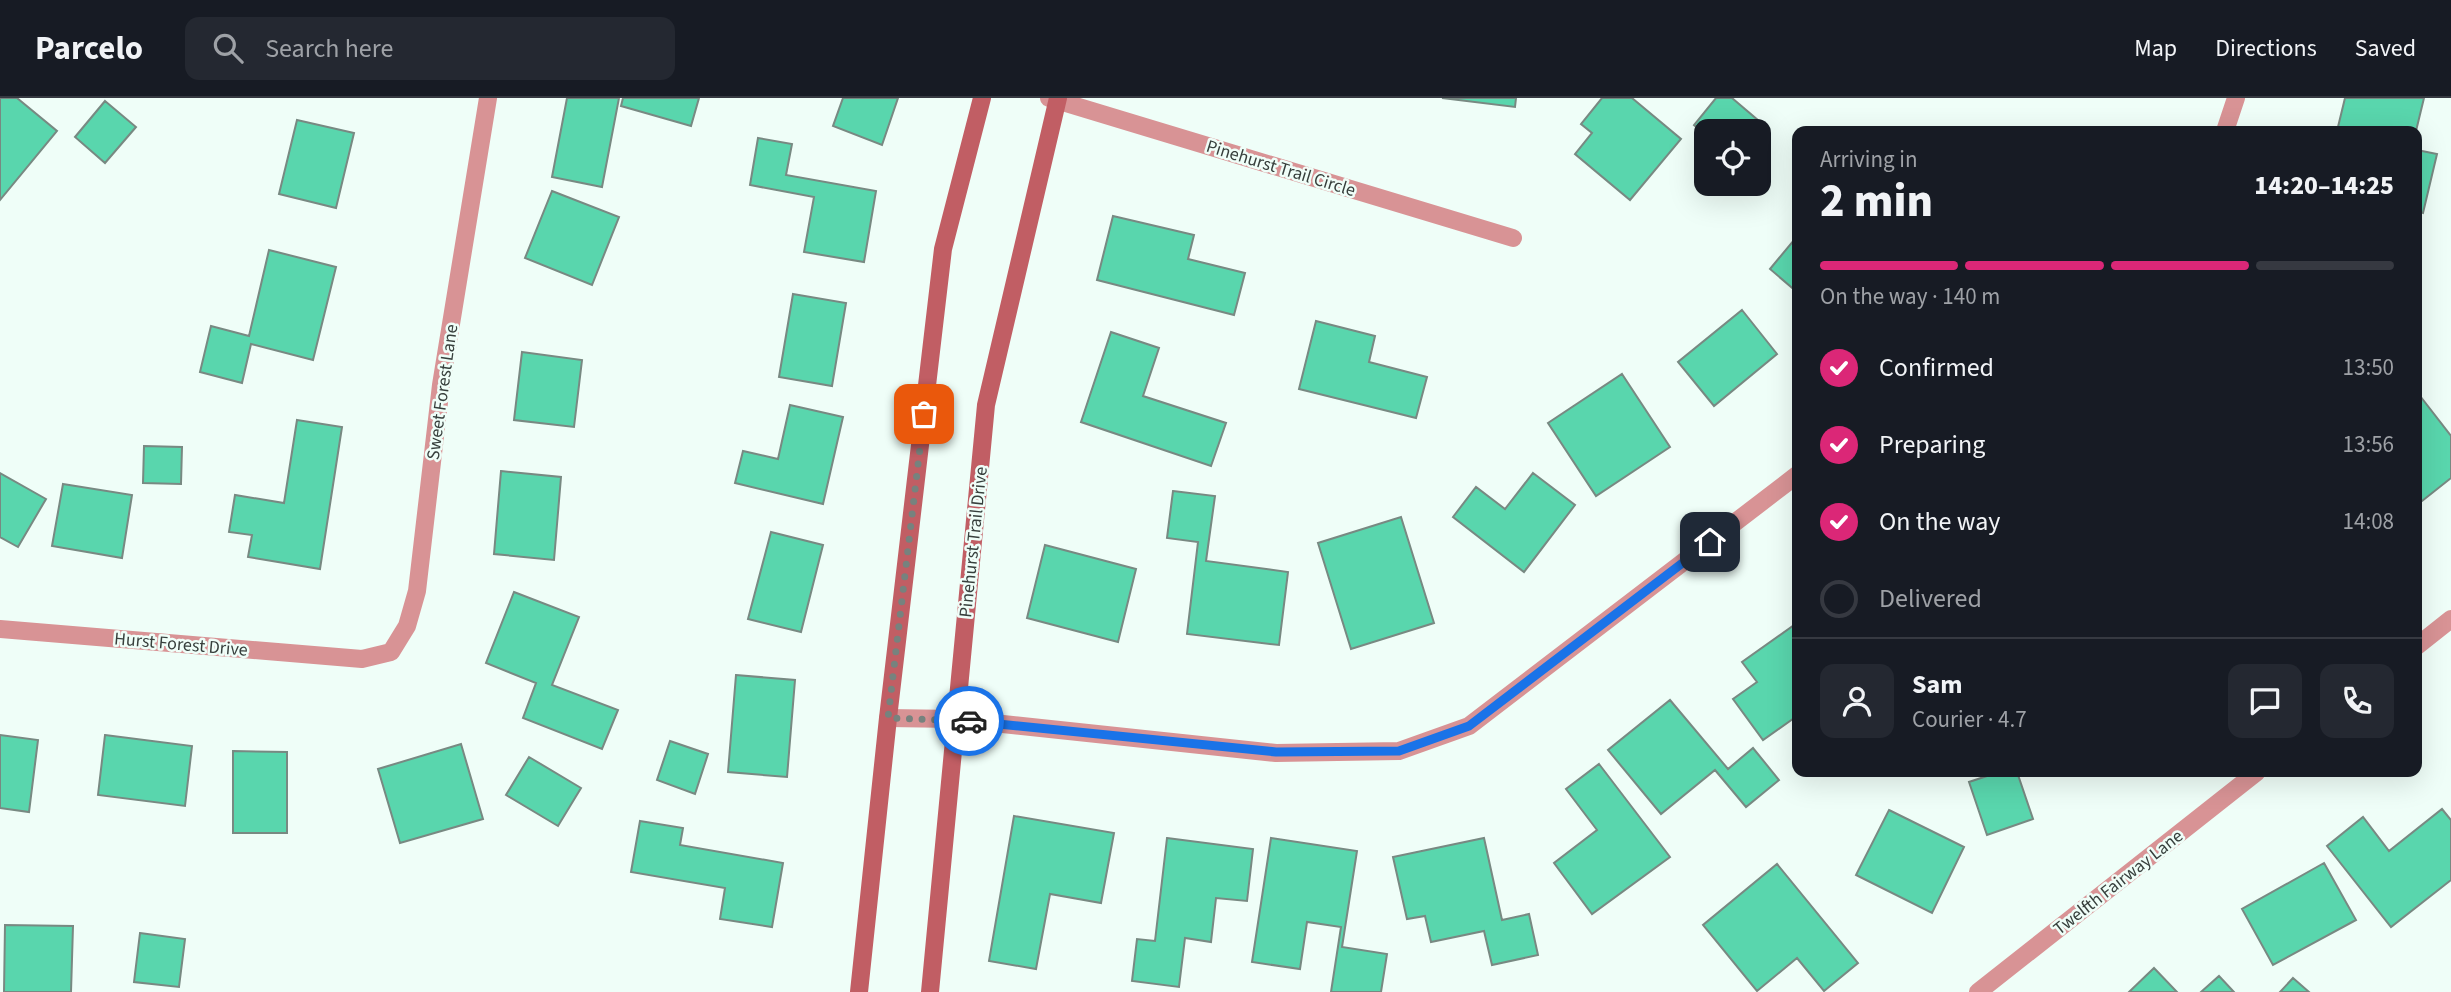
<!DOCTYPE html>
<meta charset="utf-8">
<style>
body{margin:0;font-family:"Source Sans 3",sans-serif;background:#242831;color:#f1f3f6;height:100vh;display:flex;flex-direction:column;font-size:26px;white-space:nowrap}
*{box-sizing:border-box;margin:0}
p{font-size:23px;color:#9ea1a6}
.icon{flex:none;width:38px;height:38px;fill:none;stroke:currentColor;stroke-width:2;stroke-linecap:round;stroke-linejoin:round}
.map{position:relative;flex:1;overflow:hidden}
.sheet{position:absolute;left:1792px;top:28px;width:630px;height:651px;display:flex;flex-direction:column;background:#171b24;border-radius:14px;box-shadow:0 7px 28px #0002}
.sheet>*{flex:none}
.buttons{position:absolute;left:1694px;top:21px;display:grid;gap:14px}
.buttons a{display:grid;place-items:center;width:77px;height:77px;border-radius:14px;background:#171b24;box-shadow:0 7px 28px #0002;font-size:35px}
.pin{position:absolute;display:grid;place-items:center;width:60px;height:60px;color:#fff;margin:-30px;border-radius:14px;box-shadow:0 4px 10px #0006}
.courier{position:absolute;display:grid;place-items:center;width:70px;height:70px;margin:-35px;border:5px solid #1a73e8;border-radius:50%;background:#fff;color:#222;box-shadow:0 2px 9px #0007}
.headline em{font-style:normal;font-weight:800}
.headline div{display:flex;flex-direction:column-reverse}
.headline{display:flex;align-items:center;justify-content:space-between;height:119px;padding:0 28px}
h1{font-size:46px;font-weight:800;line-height:52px}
.bar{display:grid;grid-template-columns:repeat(4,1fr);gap:10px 7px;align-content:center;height:84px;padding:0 28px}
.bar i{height:9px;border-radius:5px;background:#363941}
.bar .current{background:#db2777}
.bar p{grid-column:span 4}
.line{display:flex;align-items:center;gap:18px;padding:0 28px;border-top:2px solid #363941}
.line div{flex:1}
.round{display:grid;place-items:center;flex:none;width:74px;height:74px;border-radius:14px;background:#242831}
ol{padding:0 28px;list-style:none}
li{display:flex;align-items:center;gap:21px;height:77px}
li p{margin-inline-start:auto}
li .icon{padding:7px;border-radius:50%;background:#db2777;color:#fff;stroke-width:4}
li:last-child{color:#9ea1a6}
li i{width:38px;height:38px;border:4px solid #363941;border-radius:50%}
header{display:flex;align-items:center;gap:42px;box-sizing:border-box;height:98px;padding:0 35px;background:#171b24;border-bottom:2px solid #363941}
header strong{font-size:33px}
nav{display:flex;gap:38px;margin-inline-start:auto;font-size:24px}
.search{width:490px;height:63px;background:#242831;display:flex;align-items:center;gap:18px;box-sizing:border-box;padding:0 24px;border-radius:14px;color:#9ea1a6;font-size:26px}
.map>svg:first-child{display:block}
</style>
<header>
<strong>Parcelo</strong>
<div class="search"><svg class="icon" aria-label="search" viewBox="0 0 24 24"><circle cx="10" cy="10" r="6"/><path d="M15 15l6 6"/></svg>Search here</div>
<nav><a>Map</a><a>Directions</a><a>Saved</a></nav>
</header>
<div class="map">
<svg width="2451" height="894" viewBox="0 0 2451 894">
<rect width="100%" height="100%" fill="#effef8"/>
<!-- building -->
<path fill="#59d6ad" stroke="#788982" stroke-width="2" d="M0,0H17L57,33L0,102Z
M567,0H619L602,89L552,79Z
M623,0H699L691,28L621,8Z
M843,0H898L882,47L833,28Z
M1442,0H1516L1515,9Z
M1602,0H1632L1681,41L1630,102L1575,56L1592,35L1581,26Z
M1716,0H1732L1766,29L1759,38V33H1706V37L1694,27Z
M2345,0H2424L2416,33H2337Z
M105,3L136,29L105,65L75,39Z
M297,22L354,35L336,110L279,96Z
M758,40L792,46L786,77L876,93L864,164L804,154L814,99L750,87Z
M2417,52L2437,56L2423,115L2417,113Z
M552,93L619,119L592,187L525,160Z
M1113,118L1194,137L1188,161L1245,175L1234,217L1097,182Z
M1794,142L1797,144V194L1770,171Z
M269,152L336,169L313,262L251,246L242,285L200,274L211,228L249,238Z
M793,196L846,205L832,288L779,279Z
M1742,212L1777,256L1714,308L1678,264Z
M1316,223L1375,238L1369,264L1427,279L1416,320L1299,291Z
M1111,234L1159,250L1143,298L1226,325L1211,368L1081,324Z
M522,254L582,262L574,329L514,322Z
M1622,276L1670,349L1596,398L1548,325Z
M2417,294L2451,338V380L2417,407Z
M790,307L843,319L823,406L735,385L743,353L778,361Z
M297,322L342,329L320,471L248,459L252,437L229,434L235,397L284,405Z
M144,348L182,349L181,386L143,385Z
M501,373L561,379L554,462L494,456Z
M0,375L46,401L18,449L0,439Z
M1533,375L1575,407L1524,474L1453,419L1476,389L1505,411Z
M63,386L132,397L122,460L52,448Z
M1173,393L1215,398L1206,463L1288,474L1279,547L1187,536L1198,444L1167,440Z
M1401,419L1434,525L1351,551L1318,445Z
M771,434L823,447L801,534L748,521Z
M1045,447L1136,471L1118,544L1027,520Z
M514,494L579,519L552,587L618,612L602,651L523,620L536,585L486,565Z
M1797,525V618L1763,642L1733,601L1757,584L1742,564Z
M736,577L795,582L787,679L728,674Z
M1670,602L1728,671L1753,650L1779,682L1746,709L1715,672L1661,716L1608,652Z
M0,637L38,642L29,714L0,710Z
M105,637L192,648L185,708L98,697Z
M670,643L708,656L695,696L657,682Z
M461,646L483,721L400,745L378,671Z
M233,653L287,654V735H233Z
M529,659L581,690L558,728L506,697Z
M1599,666L1670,759L1592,816L1554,765L1597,732L1566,691Z
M1999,674H2017L2033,721L1987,737L1969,684Z
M2442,711L2451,722V782L2391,829L2327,748L2363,719L2389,753Z
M1889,712L1964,749L1932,815L1856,777Z
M1014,718L1114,735L1101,805L1050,796L1036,871L989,863Z
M640,723L683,730L680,747L783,765L772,829L720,821L725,790L631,774Z
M1167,740L1253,751L1247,803L1216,800L1211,844L1185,840L1179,889L1132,883L1137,841L1155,843Z
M1271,740L1357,753L1342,849L1387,856L1381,894H1331L1341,829L1307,824L1300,871L1252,864Z
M1484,740L1502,822L1529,816L1538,857L1492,867L1484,833L1431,844L1425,818L1407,821L1393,759Z
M2324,765L2356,822L2273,867L2242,811Z
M1777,766L1858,865L1824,893L1797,860L1757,893L1703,827Z
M5,827L73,828L71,894H4Z
M140,835L185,841L179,889L134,884Z
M2154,870L2177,894H2129Z
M2219,878L2234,894H2201Z
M2293,880L2309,894H2280Z"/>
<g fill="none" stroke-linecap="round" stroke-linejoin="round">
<!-- street -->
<path stroke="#d89395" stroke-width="18" d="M1049,0L1513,140
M2225,33L2236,0
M0,531L362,561L391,554L407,528L417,493L441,287L488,0
M2417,548L2451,521
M888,620L956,621L1276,655L1399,653L1469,628L1797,377
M1978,894L2257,674"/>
<!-- secondary -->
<path stroke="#c15e64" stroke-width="18" d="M859,894L888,620L943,151L982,0
M930,894L986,307L1058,0"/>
</g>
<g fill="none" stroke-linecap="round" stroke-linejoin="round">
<!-- done -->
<path stroke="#77827e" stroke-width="7" stroke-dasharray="0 12.6" d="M924,316L888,620L969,623"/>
<!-- route -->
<path stroke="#1a73e8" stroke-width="9" d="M969,623L1276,654L1399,653L1469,628L1710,444"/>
</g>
<g text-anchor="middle" stroke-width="5" stroke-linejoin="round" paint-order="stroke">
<!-- street labels -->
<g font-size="18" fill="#373f3c" stroke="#effef8">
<text transform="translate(1281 70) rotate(17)" y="6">Pinehurst Trail Circle</text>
<text transform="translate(442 294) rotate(-82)" y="6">Sweet Forest Lane</text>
<text transform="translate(973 444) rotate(-84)" y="6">Pinehurst Trail Drive</text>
<text transform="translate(181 546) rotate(5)" y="6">Hurst Forest Drive</text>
<text transform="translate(2118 784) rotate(-38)" y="6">Twelfth Fairway Lane</text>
</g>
</g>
</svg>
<div class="buttons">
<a><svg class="icon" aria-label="locate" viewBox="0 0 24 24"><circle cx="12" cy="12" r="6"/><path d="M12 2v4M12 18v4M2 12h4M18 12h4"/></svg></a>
</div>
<div class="pin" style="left:924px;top:316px;background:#ea580c"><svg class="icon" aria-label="bag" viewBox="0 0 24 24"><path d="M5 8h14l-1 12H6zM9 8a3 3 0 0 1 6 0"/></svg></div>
<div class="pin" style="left:1710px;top:444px;background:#1f2937"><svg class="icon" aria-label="home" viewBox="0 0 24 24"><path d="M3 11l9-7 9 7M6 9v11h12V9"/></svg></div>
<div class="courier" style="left:969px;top:623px"><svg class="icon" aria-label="car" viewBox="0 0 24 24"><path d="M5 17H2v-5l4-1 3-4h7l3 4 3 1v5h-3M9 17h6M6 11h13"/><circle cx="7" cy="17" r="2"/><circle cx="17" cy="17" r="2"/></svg></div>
<section class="sheet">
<div class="headline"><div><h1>2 min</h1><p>Arriving in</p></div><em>14:20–14:25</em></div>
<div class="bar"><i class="current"></i><i class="current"></i><i class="current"></i><i></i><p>On the way · 140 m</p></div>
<ol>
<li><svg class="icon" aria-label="check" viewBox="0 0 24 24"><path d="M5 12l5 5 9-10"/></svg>Confirmed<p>13:50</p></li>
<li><svg class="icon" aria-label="check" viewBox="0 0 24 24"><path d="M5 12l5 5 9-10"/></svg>Preparing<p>13:56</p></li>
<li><svg class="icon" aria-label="check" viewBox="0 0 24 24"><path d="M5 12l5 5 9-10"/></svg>On the way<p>14:08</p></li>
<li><i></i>Delivered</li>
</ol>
<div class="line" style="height:126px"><a class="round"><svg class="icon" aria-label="person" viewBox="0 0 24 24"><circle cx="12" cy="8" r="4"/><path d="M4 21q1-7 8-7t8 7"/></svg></a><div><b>Sam</b><p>Courier · 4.7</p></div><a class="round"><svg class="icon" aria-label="chat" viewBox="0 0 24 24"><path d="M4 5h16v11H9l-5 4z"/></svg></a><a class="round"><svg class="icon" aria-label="phone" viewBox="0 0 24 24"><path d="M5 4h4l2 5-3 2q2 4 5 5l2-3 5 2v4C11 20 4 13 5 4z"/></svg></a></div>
</section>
</div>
